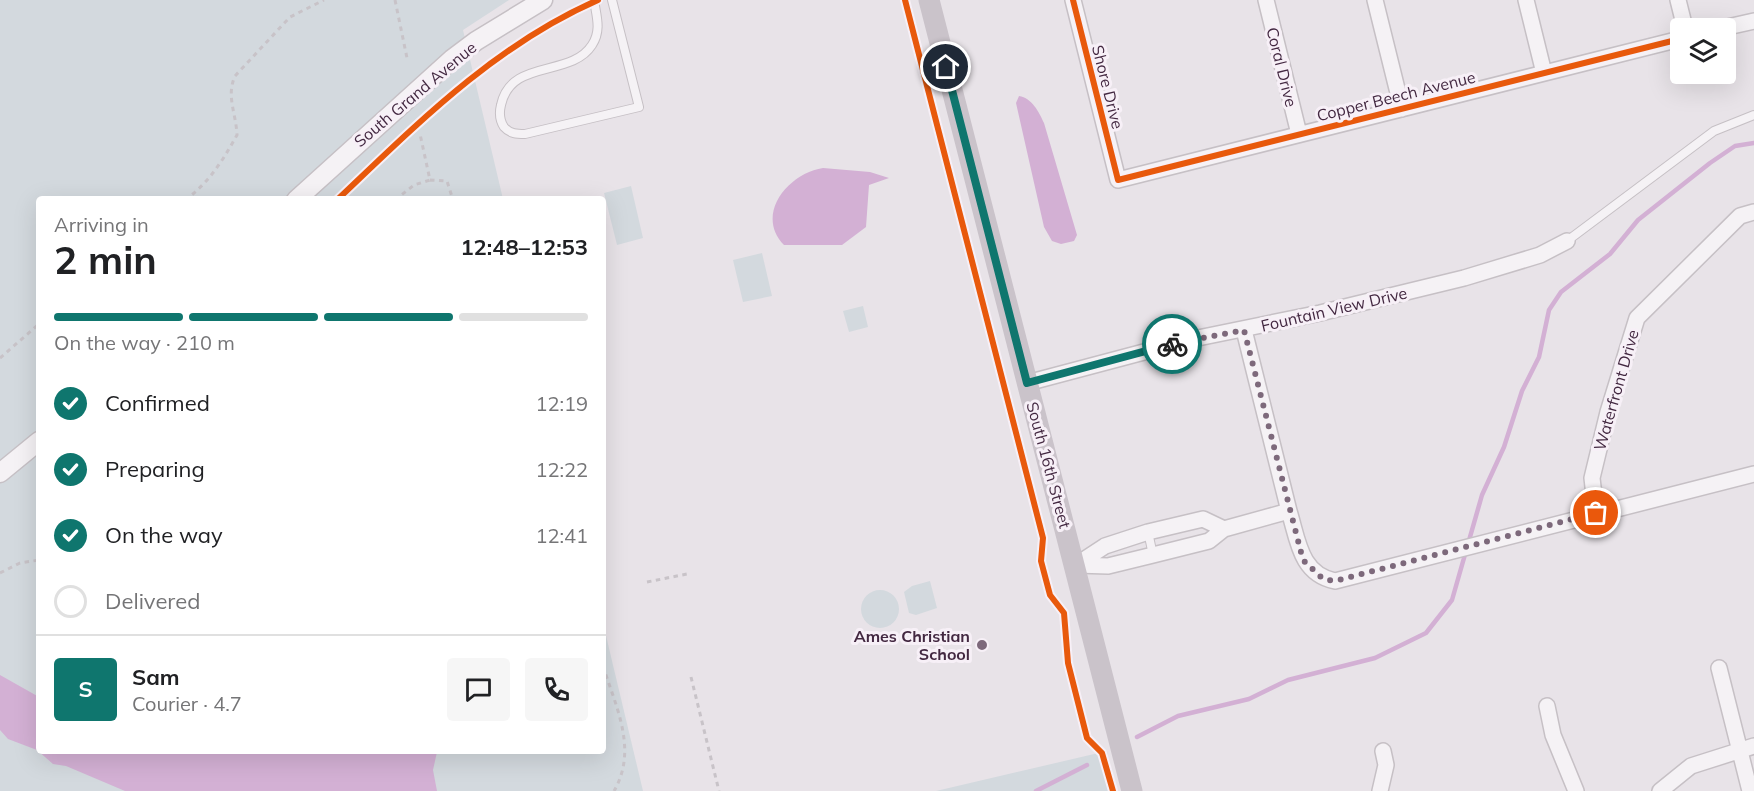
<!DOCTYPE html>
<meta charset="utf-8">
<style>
body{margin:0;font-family:Mulish,sans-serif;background:#f6f6f6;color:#202124;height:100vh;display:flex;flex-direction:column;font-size:22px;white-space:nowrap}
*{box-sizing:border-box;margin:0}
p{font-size:20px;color:#757577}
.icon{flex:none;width:33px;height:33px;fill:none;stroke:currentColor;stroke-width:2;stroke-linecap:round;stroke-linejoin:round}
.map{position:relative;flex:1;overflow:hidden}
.panel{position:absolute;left:36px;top:196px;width:570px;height:558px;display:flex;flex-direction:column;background:#fff;border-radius:6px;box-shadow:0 6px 24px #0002}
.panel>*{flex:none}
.fabs{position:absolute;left:1670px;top:18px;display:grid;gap:12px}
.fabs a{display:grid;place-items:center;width:66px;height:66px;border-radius:6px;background:#fff;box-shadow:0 6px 24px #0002;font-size:30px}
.pin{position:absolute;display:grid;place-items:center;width:51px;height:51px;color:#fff;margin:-26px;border:3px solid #fff;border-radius:50%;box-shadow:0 2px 6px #0007}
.courier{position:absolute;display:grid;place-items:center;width:60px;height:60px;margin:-30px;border:4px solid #0f766e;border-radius:50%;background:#fff;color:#222;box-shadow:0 2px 8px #0007}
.summary em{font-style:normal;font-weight:700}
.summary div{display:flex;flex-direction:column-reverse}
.summary{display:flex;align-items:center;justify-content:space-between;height:102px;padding:0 18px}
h1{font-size:39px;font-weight:700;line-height:45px}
.bar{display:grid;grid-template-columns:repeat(4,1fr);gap:9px 6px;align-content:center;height:72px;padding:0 18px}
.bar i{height:8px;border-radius:4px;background:#e0e0e0}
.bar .active{background:#0f766e}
.bar p{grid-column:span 4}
.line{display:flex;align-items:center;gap:15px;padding:0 18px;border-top:2px solid #e0e0e0}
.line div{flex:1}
.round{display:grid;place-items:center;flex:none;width:63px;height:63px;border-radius:6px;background:#f6f6f6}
ol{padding:0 18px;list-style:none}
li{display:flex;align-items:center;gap:18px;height:66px}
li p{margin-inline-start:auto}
li .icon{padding:6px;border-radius:50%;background:#0f766e;color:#fff;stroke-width:4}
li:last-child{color:#757577}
li i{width:33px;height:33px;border:3px solid #e0e0e0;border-radius:50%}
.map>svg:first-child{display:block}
</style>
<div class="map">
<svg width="1754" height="791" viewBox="0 0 1754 791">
<rect width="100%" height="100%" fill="#e8e3e8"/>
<!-- green -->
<path fill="#d3d9de" d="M0,0H509L463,30L503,199L39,200V752H603V623L643,791H0Z
M631,186L643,238L617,245L604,193Z
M762,253L772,296L743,302L733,260Z
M863,306L868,327L849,332L843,311Z
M930,581L937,608L916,615L909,613L904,592L912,586Z
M861 609a19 19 0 1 1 38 0a19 19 0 1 1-38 0Z
M1107,751L1115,791H936Z"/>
<!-- water -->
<path fill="#d3b0d4" d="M1019,96C1032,98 1039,112 1044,123L1077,235L1074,241L1061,244L1052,241L1044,227L1016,103Z
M823,168L870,172L889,178L869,185L866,227L842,245H784C754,214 789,173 823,168Z
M0,675L39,697V752H437L433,770L437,791H125L66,766L53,764L37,750L8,739L0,730Z"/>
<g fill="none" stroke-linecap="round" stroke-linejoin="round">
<!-- stream -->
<path stroke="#d3b0d4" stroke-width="4.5" d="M1137,737L1178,716L1249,699L1288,680L1375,658L1426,633L1452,600L1482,495L1504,447L1522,391L1539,357L1549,310L1561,292L1610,254L1638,220L1710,163L1735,146L1754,143
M1036,791L1087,765"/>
<!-- service casing -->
<g stroke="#c6c0c5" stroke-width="10">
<path id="service" d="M594,0C596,15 602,30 592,45C571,78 511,58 501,105C499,113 500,121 504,127C510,134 517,134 525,134L639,107L612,0
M1567,241L1714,131L1754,115
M1148,532L1153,555"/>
</g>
<!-- minor casing -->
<g stroke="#c6c0c5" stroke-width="18">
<path id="minor" d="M1073,0L1118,180L1680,39
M1266,0L1299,134
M1375,0L1402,109
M1526,0L1544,73
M1678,0L1685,28
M1723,28L1754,21
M1244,330L1289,511
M1027,383L1193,339L1320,313L1464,278L1540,255L1567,241
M1596,513L1592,478L1608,412L1637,318L1740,216L1754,212
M1076,565L1108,566L1153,555L1209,541L1224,529L1289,511C1298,540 1300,574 1335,581L1754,474
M1076,565L1105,546L1148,532L1203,519L1224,529
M1719,668L1750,791
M1547,706L1553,735L1576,791
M1380,791L1386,765L1383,751
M1660,791L1691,766L1754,746"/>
</g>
<!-- tertiary casing -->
<g stroke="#c6c0c5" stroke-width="21">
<path id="tertiary" d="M296,200L452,59L476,41L543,0
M0,473L39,441"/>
</g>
<!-- path -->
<path stroke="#c8c3c8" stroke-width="3" stroke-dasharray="4.5 4.5" stroke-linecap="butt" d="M395,0L407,58
M430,180L447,181L453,200
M185,200C209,183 223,160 237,135C236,113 226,96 235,76L290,17L324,0
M395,200L414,185L430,180L420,134
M0,358L39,324
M0,573L20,563L39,560
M647,582L687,574
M603,666C616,707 638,750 614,791
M691,677L719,791"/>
<!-- service -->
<use href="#service" stroke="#f5f2f5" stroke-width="8"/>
<!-- minor -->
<use href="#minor" stroke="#f5f2f5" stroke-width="15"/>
<!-- tertiary -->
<use href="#tertiary" stroke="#f5f2f5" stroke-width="18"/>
<!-- secondary -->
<path stroke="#cac3ca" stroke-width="21" d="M929,0L1132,791"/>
<!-- cycleway casing -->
<g stroke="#f7f0f7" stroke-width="10">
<path id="cycleway" d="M905,0L1043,538L1041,561L1050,595L1064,613L1068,663L1087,738L1102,753L1113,791
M1073,0L1118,180L1680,39
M337,200C417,124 495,45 598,0"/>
</g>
<!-- cycleway -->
<use href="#cycleway" stroke="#e8590c" stroke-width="6"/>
</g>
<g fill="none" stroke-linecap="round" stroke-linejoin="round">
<!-- done -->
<path stroke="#7d697b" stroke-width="6" stroke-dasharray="0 10.8" d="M1172,344L1244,330L1303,560L1323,579L1335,581L1596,513"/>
<!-- route -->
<path stroke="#0f766e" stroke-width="8" d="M946,67L1027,383L1172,344"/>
</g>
<!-- markers -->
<circle fill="#7d697b" stroke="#f7f0f7" stroke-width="2" cx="982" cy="645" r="6"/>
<g text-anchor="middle" stroke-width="6" stroke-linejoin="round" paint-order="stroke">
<!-- street labels -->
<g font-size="16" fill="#432841" stroke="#f7f0f7">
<text transform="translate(1282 67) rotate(76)" y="6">Coral Drive</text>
<text transform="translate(1108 87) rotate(76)" y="6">Shore Drive</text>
<text transform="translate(415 94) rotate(-40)" y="6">South Grand Avenue</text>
<text transform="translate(1396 96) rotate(-14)" y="6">Copper Beech Avenue</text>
<text transform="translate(1334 309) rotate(-13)" y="6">Fountain View Drive</text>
<text transform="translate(1616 390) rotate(-74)" y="6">Waterfront Drive</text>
<text transform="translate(1049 465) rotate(75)" y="6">South 16th Street</text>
</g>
<!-- poi labels -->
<g font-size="16" font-weight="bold" fill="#432841" stroke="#f7f0f7" text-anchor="end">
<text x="970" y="642">Ames Christian<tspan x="970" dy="18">School</tspan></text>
</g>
</g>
</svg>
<div class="fabs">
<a><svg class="icon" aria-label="layers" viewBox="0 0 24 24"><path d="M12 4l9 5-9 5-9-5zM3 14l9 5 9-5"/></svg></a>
</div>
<div class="pin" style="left:1596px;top:513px;background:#ea580c"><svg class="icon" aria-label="bag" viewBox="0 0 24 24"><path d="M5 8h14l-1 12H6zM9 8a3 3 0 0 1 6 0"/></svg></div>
<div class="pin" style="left:946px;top:67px;background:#1f2937"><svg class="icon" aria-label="home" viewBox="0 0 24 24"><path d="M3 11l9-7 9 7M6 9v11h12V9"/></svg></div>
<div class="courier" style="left:1172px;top:344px"><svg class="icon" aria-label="bike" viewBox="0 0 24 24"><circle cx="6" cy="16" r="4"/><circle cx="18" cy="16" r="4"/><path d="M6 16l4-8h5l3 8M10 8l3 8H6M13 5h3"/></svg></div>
<section class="panel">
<div class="summary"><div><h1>2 min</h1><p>Arriving in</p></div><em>12:48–12:53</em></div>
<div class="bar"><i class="active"></i><i class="active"></i><i class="active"></i><i></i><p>On the way · 210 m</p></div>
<ol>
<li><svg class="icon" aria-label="check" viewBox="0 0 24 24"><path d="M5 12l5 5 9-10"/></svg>Confirmed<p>12:19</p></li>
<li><svg class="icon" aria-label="check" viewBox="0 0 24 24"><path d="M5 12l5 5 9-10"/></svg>Preparing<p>12:22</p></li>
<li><svg class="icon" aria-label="check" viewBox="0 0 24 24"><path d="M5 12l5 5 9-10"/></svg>On the way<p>12:41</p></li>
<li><i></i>Delivered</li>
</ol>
<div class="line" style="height:108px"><b class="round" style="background:#0f766e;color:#fff">S</b><div><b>Sam</b><p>Courier · 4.7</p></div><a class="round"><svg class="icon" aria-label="chat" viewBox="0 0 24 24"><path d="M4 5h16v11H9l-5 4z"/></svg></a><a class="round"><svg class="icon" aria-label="phone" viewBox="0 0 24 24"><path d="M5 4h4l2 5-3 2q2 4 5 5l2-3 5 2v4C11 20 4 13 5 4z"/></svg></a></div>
</section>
</div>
